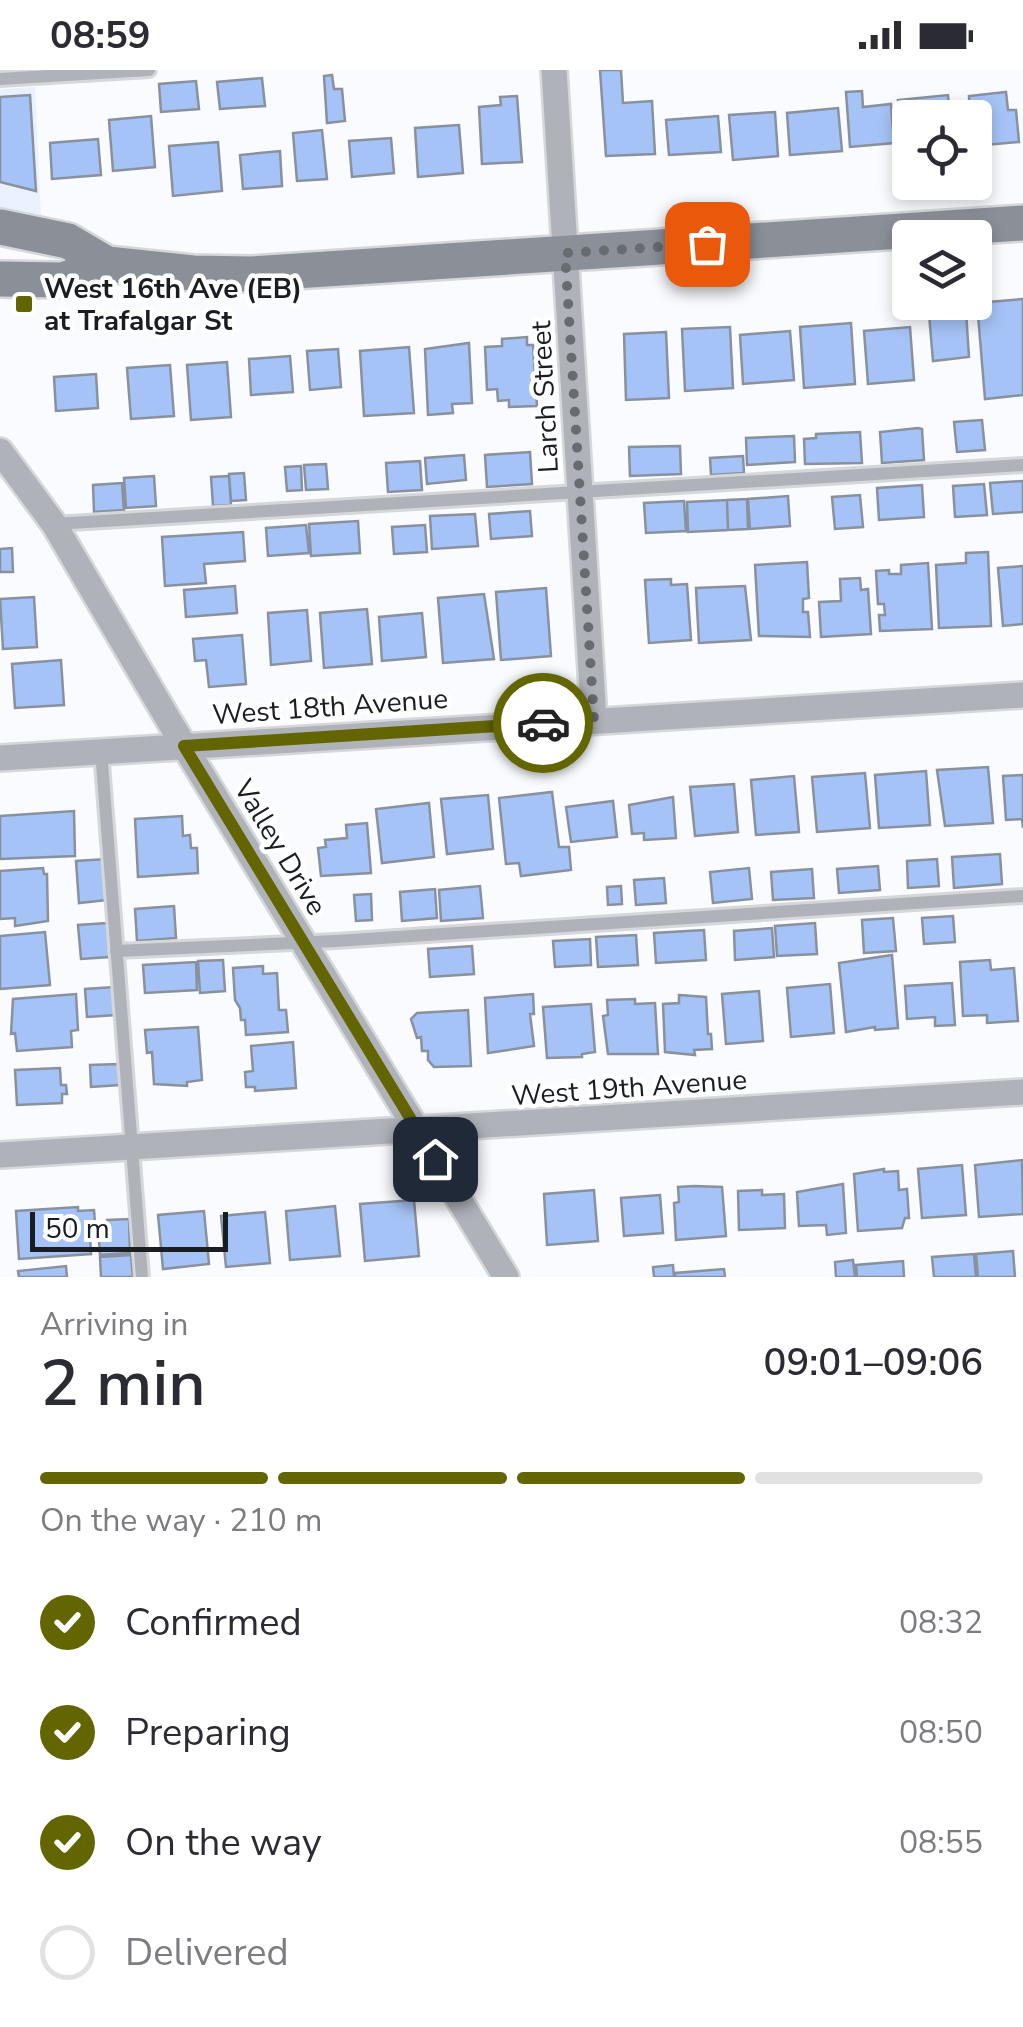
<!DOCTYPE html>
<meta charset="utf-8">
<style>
body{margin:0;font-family:"Nunito Sans",sans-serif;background:#f7f7f7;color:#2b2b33;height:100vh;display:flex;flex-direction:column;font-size:38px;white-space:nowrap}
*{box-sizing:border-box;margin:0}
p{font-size:32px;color:#7c7c81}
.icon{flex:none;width:55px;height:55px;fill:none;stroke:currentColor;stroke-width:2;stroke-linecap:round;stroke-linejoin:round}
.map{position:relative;height:1207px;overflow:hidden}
.panel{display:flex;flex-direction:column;background:#fff;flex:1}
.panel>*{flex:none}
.fabs{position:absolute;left:892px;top:30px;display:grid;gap:20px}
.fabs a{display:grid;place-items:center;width:100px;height:100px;border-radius:10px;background:#fff;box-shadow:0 5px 15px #0003;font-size:50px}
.scale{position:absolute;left:30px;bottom:25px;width:198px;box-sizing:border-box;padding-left:10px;border:5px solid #1a1d22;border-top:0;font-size:28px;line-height:35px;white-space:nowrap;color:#1a1d22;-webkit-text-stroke:8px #fff;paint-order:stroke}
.pin{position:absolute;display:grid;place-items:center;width:85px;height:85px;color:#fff;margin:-42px;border-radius:20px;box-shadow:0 5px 15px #0006}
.courier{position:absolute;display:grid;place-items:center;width:100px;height:100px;margin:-50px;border:8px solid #636500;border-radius:50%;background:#fff;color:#222;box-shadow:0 2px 12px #0007}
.headline em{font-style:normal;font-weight:600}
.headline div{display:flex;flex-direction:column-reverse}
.headline{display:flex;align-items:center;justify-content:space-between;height:170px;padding:0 40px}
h1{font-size:65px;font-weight:600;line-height:75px}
.bar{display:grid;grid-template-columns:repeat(4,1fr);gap:15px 10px;align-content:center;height:120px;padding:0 40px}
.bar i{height:12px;border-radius:8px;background:#e1e1e2}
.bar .on{background:#636500}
.bar p{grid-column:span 4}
ol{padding:0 40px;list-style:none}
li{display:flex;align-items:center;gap:30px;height:110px}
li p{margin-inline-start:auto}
li .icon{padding:10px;border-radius:50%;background:#636500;color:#fff;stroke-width:4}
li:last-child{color:#7c7c81}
li i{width:55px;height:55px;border:5px solid #e1e1e2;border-radius:50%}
.status{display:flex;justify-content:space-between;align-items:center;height:70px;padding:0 50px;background:#fff;direction:ltr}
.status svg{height:28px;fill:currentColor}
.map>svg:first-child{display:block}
</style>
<div class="status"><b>08:59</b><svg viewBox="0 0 49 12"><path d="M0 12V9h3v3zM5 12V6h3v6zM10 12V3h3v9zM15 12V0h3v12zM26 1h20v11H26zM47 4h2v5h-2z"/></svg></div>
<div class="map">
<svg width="1023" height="1207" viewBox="0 0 1023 1207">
<rect width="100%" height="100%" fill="#f9fbfe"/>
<!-- built -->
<path fill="#eaf1fe" d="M35,17L41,149L0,139V19Z"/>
<!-- building -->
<path fill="#a5c3f6" stroke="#89919e" stroke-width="2.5" d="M600,0H621L623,33L652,31L655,84L606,86Z
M332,5L334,19H342L345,51L327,53L324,6Z
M262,8L265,36L220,39L217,12Z
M196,11L199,39L161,42L159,14Z
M862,21L863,37L891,34L894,73L850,77L846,22Z
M1006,22L1008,40H1016L1019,72L975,76V48H970L969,26Z
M30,25L36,121L0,112V27Z
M948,25L950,48H910V73L902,74L898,30Z
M517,26L522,92L482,94L479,37L501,35L500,27Z
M838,38L842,81L790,85L787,43Z
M775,42L778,86L733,90L729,45Z
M151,46L155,97L113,101L109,50Z
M718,46L721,82L669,85L666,50Z
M459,55L463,103L418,107L415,58Z
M322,60L327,109L297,111L293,63Z
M391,68L394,103L352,107L349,71Z
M98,69L101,105L52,109L50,73Z
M218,72L222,121L173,126L169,76Z
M280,81L282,116L243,119L240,85Z
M1023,229V325L985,329L977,233Z
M966,241L969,287L933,291L929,244Z
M851,253L855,314L804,318L800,257Z
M730,257L733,318L685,321L682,259Z
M910,257L914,310L868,314L864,261Z
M790,261L794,310L743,314L740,265Z
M666,262L669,328L626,330L624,264Z
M527,267V275H533L537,336L509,337V330L498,331L497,319L487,320L485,277L502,276V269Z
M469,273L472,333L452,334L453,343L428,345L425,279Z
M409,277L414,343L364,346L360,281Z
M338,279L341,317L310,320L307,281Z
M290,286L293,322L251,325L249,289Z
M227,292L231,347L191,350L187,295Z
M170,295L174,346L131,349L127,298Z
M96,304L98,338L56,341L54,307Z
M982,350L985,380L957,382L954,352Z
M918,358L922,359L924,390L882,393L880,362Z
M860,362L862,393L805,394L804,369L816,368V364Z
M794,366L795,392L747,395L746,368Z
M680,376L681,404L630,406L629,377Z
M530,382L532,414L487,417L485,385Z
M464,385L466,410L427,414L425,388Z
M743,386L744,403L711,405L710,388Z
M420,391L422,420L388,422L386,393Z
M326,394L328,419L306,420L304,395Z
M301,396L302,420L287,421L285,397Z
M244,403L246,430L231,431L229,404Z
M154,406L156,436L126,438L124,408Z
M229,406L231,435L213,436L211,407Z
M1023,411V442L993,444L990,413Z
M122,413L124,440L94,442L93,415Z
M984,414L987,445L955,447L953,416Z
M922,415L924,447L879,450L877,418Z
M860,425L863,457L835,459L832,427Z
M788,426L790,456L750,459L748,429Z
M747,429L748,459L728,460L727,430Z
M727,430L728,460L688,462L687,432Z
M684,431L686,461L646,463L644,433Z
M530,441L532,466L491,469L489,444Z
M475,444L478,476L432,479L430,446Z
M358,451L360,483L311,486L309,454Z
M306,455L309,483L268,486L266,458Z
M425,455L427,482L394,484L392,457Z
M243,462L245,491L204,494L206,513L165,516L162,467Z
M12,478L13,502H0V479Z
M988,482L991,556L939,558L936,495L966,493V483Z
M807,492L809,528L803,529V542H808L810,567L759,566L755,495Z
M928,493L932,559L880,561L879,545H885L884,534H878L876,501L889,500V504H901V495Z
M1023,496V554L1003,556L998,498Z
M860,508L861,520L868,519L871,564L821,567L819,532L841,531L840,509Z
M671,509V515L687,514L691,570L649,573L645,510Z
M235,516L237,543L186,547L184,520Z
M745,516L751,570L699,573L696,518Z
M546,518L551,586L501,590L496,522Z
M484,524L494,589L443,593L438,528Z
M34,527L37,577L3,579L0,529Z
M367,539L372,594L324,598L320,543Z
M307,540L311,591L271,595L268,543Z
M422,543L426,587L382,591L379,547Z
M242,565L246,614L209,617L206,590L195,591L193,569Z
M61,590L64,635L15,638L12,594Z
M988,697L993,753L945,756L937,700Z
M926,701L930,755L879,758L875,705Z
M865,703L870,758L817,762L812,707Z
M1023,705V758L1022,749L1006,750L1003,706Z
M794,706L799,762L756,765L751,710Z
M734,714L738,762L695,766L690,717Z
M552,722L559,777H569L571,800L521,806L519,793L506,794L499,728Z
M488,725L493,779L447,784L441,729Z
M673,727L676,768L644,770V763L632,764L629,735Z
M613,731L617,767L571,772L566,737Z
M429,733L434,787L382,793L376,739Z
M74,741L75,786L0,789V746Z
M182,746L183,766L190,765L191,778H197L198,803L138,807L135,749Z
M367,753L371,803L321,806L318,778L326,777L325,770L347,768L346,755Z
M1000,784L1002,814L954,818L952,787Z
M106,789L108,830L79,833L76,791Z
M937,789L939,816L908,818L907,791Z
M878,796L880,820L839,823L837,799Z
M43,798L44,804H47L48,851L15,856V848L0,849V801Z
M749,798L752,829L713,833L710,802Z
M812,799L814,828L773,830L771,802Z
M664,808L666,833L636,835L634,810Z
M480,816L483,848L441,851L439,820Z
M621,816L622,834L608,835L607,817Z
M435,819L437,848L402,851L400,822Z
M371,824L372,850L356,851L354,825Z
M174,836L176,868L137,871L135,839Z
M953,846L955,872L924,874L922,848Z
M893,848L896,881L864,883L862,850Z
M107,853L110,887L81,889L78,855Z
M815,853L817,884L777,886L775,856Z
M772,858L774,887L735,890L734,861Z
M704,860L706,890L656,893L654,863Z
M45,862L50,915L0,919V866Z
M636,865L638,895L598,897L596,867Z
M590,869L591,895L555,897L553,871Z
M472,876L474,904L430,907L428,879Z
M892,885L898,958L875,960V957L846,962L839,893Z
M223,890L225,921L200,923L198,891Z
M990,890L991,900L1014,898L1018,951L987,953V945L963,946L960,892Z
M196,892L197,920L145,923L143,895Z
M263,896V904L277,903L279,940H286L288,962L246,965L245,950H241L240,938L235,930L233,898Z
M952,913L955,955L935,956V947L907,949L905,916Z
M830,914L834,963L791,967L787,918Z
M114,917L116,945L87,947L85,919Z
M759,921L763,971L726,974L722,924Z
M76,924L78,960L71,961L72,977L17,981L15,963L11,964L13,929Z
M533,924L534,944H530L534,976L488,983L485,928Z
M679,925L706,927L708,964H711L712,979L694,980L695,985L665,982L663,934L679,933Z
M635,929V934L655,933L658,984H608L603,946L608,945L607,930Z
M591,934L595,982L582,984V987L547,988L543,937Z
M468,940L471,996L434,997L428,990V981H422L421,967L417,968L411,949L417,943Z
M198,957L202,1010L187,1012V1016L154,1014L152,982L147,983L145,960Z
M293,972L296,1018L255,1021V1017H246L245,1002L253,1001L251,976Z
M119,994L120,1015L91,1017L90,995Z
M60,998L61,1015H66L67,1024H62V1033L17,1035L15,1000Z
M1022,1090L1023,1144L979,1147L975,1095Z
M962,1095L966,1145L922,1148L918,1099Z
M884,1099V1102L898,1101L899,1120L907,1119L909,1148H905L902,1158L858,1161L854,1104Z
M843,1114L846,1163L827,1165L826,1155L799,1156L797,1122Z
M694,1116L722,1117L726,1166L676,1170L674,1133L679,1132L678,1117Z
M594,1120L598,1171L547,1175L544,1124Z
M762,1120V1125L784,1124L785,1158L739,1160L738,1121Z
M660,1125L663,1163L624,1166L621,1128Z
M414,1130L419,1186L365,1191L360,1134Z
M335,1136L340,1186L290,1190L286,1141Z
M78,1137V1141L94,1140L96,1166H90L91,1184L19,1189L16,1141Z
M204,1141L209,1194L163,1199L158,1145Z
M265,1142L270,1193L226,1197L221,1146Z
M129,1149L130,1183L100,1185L98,1154H107V1150Z
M1013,1181L1015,1207H978L976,1184Z
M974,1184L976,1207H934L932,1187Z
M131,1185L133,1207H101L100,1187Z
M853,1190L855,1207H836L835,1192Z
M903,1191L904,1207H857L856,1195Z
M673,1195L674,1207H654L653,1197Z
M66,1196L67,1207H19L18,1201Z
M724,1199L725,1207H675V1203Z"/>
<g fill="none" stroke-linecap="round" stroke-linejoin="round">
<!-- lane casing -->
<g stroke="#d5d7db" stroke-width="18">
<path id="lane" d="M0,9L149,0
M54,454L1023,395
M101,681L142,1207
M116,881L336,871L1023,826"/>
</g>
<!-- street casing -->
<g stroke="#d5d7db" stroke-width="30">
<path id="street" d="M554,0L594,650
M0,381L54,454L168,649L506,1207
M0,688L1023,625
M0,1085L1023,1022"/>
</g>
<!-- secondary casing -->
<g stroke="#d5d7db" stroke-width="40">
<path id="secondary" d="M0,157L68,171L107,194
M0,209L63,210L107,194L193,203L251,204L1023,153"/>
</g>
<!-- lane -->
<use href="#lane" stroke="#afb2b9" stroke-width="12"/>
<!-- street -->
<use href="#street" stroke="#afb2b9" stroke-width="25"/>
<!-- secondary -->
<use href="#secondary" stroke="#8a8f98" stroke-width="35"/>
</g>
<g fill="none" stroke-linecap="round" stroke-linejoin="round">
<!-- done -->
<path stroke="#686b6f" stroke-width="10" stroke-dasharray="0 18" d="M543,653L594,650L565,183L707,174"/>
<!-- route -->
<path stroke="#636500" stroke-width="12" d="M435,1089L184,676L543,653"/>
</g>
<!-- markers -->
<rect fill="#636500" stroke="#fff" stroke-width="4" x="14" y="224" width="20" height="20" rx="5"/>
<g text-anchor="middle" stroke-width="9" stroke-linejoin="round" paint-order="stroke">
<!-- poi labels -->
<g font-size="28" font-weight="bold" fill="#1a1d22" stroke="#fff" text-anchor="start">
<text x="44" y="228">West 16th Ave (EB)<tspan x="44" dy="32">at Trafalgar St</tspan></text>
</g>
<!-- street labels -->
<g font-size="28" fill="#1a1d22" stroke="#fff">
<text transform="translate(544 327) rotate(-93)" y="10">Larch Street</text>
<text transform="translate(330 636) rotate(-4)" y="10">West 18th Avenue</text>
<text transform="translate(281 777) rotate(59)" y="10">Valley Drive</text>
<text transform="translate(629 1017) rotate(-4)" y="10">West 19th Avenue</text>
</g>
</g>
</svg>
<div class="fabs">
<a><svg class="icon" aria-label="locate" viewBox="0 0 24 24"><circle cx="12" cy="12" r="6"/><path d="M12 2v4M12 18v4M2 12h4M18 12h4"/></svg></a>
<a><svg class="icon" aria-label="layers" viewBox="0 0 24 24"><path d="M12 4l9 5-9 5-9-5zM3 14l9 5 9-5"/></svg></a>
</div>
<div class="scale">50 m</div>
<div class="pin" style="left:707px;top:174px;background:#ea580c"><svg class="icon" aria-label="bag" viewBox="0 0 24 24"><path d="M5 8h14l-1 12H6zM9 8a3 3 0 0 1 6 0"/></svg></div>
<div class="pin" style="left:435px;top:1089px;background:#1f2937"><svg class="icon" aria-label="home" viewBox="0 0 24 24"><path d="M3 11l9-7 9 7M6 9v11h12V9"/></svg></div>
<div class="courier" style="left:543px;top:653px"><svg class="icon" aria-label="car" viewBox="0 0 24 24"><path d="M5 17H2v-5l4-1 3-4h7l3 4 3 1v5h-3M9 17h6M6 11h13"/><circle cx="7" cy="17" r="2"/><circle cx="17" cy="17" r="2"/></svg></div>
</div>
<section class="panel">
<div class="headline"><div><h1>2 min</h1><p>Arriving in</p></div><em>09:01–09:06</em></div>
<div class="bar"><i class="on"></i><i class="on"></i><i class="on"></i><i></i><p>On the way · 210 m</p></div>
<ol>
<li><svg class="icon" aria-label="check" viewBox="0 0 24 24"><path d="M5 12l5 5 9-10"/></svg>Confirmed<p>08:32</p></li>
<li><svg class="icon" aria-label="check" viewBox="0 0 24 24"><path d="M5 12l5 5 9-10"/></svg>Preparing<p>08:50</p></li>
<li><svg class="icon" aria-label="check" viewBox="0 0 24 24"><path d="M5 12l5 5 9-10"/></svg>On the way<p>08:55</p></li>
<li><i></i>Delivered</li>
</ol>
</section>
